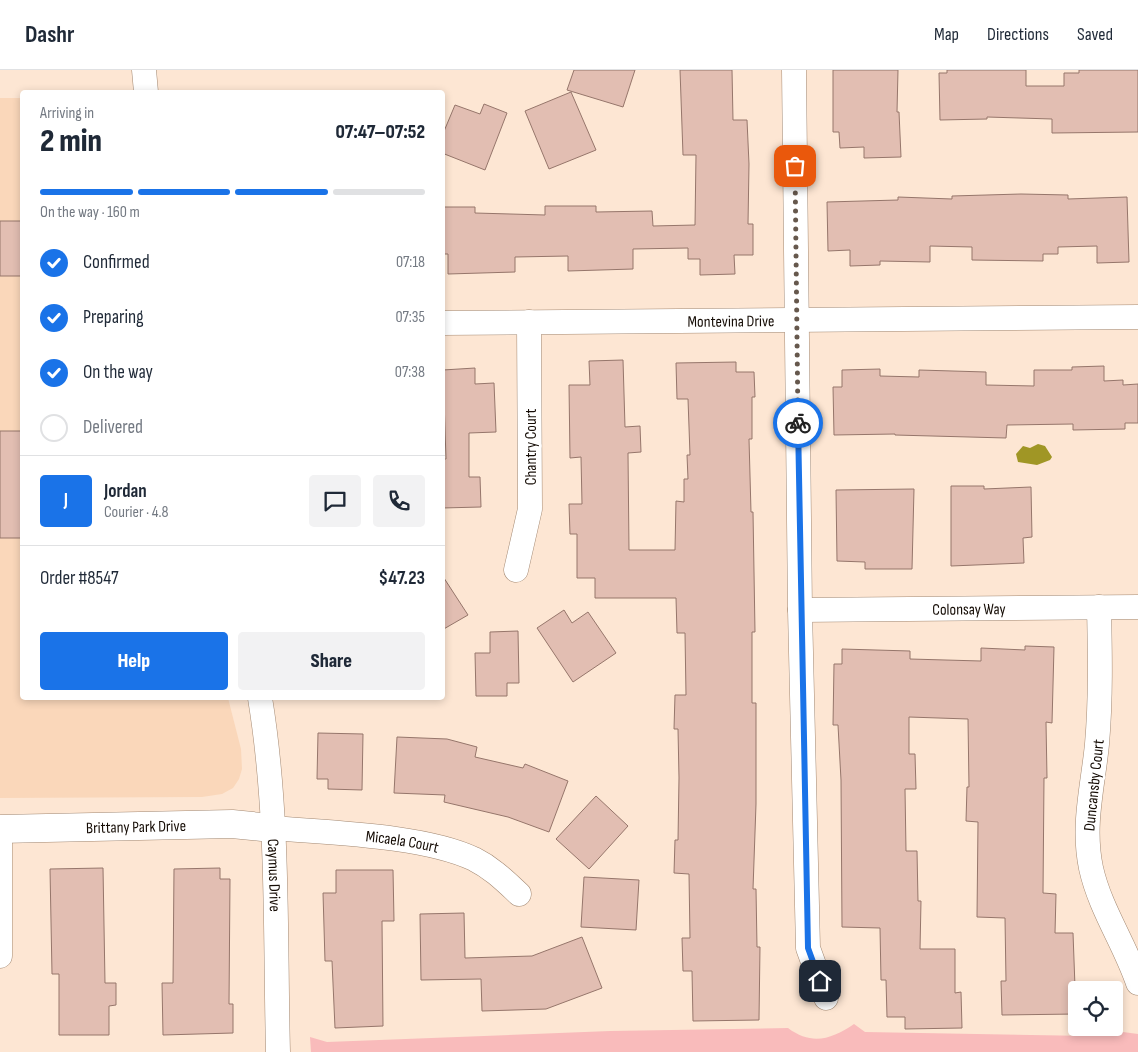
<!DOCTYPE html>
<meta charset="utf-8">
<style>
body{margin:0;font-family:"Sofia Sans Condensed",sans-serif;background:#f2f2f3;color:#1f2937;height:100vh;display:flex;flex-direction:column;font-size:19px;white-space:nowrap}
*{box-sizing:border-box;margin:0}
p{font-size:16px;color:#747a83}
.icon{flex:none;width:28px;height:28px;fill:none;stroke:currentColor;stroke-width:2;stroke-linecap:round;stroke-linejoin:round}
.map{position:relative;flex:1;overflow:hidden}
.drawer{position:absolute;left:20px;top:20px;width:425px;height:610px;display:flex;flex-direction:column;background:#fff;border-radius:5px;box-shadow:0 2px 8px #0003}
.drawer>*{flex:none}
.buttons{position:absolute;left:1068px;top:911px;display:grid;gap:10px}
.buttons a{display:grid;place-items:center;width:55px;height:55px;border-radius:5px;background:#fff;box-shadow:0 2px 8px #0003;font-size:25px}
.pin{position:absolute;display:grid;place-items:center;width:42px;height:42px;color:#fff;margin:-21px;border-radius:10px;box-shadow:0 2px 8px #0006}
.courier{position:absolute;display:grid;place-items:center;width:50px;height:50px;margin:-25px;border:4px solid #1a73e8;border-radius:50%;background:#fff;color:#222;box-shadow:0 1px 6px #0007}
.summary em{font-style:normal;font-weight:800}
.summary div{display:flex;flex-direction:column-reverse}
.summary{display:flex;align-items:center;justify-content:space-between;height:85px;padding:0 20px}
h1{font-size:32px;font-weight:800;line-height:38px}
.bar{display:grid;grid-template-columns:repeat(4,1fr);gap:8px 5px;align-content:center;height:60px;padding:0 20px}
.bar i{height:6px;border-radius:4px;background:#e0e1e3}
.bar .active{background:#1a73e8}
.bar p{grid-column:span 4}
.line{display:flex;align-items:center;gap:12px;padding:0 20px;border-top:1px solid #e0e1e3}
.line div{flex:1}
.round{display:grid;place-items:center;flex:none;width:52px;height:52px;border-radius:5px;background:#f2f2f3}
ol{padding:0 20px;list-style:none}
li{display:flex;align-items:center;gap:15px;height:55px}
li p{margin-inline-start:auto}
li .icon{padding:5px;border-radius:50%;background:#1a73e8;color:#fff;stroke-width:4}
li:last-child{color:#747a83}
li i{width:28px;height:28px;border:2px solid #e0e1e3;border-radius:50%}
.button{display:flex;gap:10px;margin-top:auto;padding:10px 20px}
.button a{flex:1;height:58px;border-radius:5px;background:#1a73e8;color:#fff;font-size:20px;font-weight:800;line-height:58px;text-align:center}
.button a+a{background:#f2f2f3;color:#1f2937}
header{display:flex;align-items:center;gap:30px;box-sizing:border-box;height:70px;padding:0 25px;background:#fff;border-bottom:1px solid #e0e1e3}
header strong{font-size:24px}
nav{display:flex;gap:28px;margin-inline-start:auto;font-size:18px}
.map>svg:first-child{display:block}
</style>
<header>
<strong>Dashr</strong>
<nav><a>Map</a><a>Directions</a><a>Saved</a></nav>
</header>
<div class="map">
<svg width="1138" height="982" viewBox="0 0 1138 982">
<rect width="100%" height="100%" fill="#fde6d3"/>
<!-- built -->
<path fill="#fad7ba" d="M0,28H22V628H228L241,679L242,699L239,709L233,718L222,724L202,727L0,728Z"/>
<!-- green -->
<path fill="#f9bbbb" d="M854,954L865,962L1090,966L1100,958H1114V956L1123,962L1138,964V982H311L310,967L327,972L610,961L788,958C812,976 832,969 854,954Z"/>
<!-- water -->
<path fill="#a09625" d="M1038,374L1045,376L1052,387L1050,390L1037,395L1018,392L1016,384L1023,376L1030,378Z"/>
<!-- building -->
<path fill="#e2beb2" stroke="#96766b" d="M574,0H635L623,37L567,20Z
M680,0H732L733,50H747L749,94L748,154H753V185H734L735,204L700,205V189H688V178L633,179V199L568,201V186L515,187V202L448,204V184H442V137H475V143L545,145V136H596V142L652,141L653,156L695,155L696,85H683Z
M833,0H898L897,42H899L901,87L864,88V77L840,78L839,62H833Z
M947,0H1026V16H1064V3H1079V0H1138V62L1052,63V49L987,47V49L940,50L939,3H947Z
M571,22L596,80L549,99L525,41Z
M484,34L507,43L485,100L442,83V66L455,35L480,44Z
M1021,124L1068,125V129L1127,127L1129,192L1097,193V176L1058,177V184H1043V191L972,190V177L930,176V192L880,191V195L850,196V180L828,181L827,132L898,130V127L952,129V126Z
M0,151H22V206H0Z
M623,290L625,357L640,356L641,382L628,383L629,480H675L676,431L684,432V409H688L687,385H690L688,329H677L676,293L736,292V302H754L755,327H752V369H749L751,442H753L755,562H752V633H756V734L753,819H756L757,877H760L759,950L693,951L692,901H683L682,868H690L689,804L674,803L675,770H678L679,708L678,659H674L675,625H686L685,563H677L676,528H595V508H577V464H570L569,434H582L581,387L570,388L569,315H590L589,291Z
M1104,296V311L1123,310V315L1138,314V353H1125V359L1073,360V354L1007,355L1006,368L895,365V364L834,365L833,317H842V300L880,299V306L919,307V300L986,302V315L1034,316V300H1072V297Z
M475,298V314L494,313L496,362L469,363V407H480L481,437L442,438V389H446L443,300Z
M0,361H22V468H0Z
M951,416H984V419L1031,417L1032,467L1023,468L1024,493L951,496Z
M914,419L912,499H865V492L837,491L836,420Z
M442,505L468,545L442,560Z
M564,540L572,553L588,542L616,583L573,612L537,558Z
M518,561L519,613H507V626H476L475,583H490V562Z
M1025,576L1054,577L1052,653L1046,652L1047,708H1044L1043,823L1056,824L1055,863H1073L1076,944L1002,945L1001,911H1006L1005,848L977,847L978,752L966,751L967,717H969L968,649L909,647V684H915L916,719H905L906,781H917L918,831H921L920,879H955V923L961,922L962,958L905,959V947H887L886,910H881L880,858L842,857L841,710L838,655H833L834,594H842V579L910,581V589L981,591V578L1025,580Z
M318,663L363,664L362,720L328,719V709H317Z
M397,667L447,669L477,677L475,687L523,698L525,694L568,711L549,762L508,747L444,732L445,725L394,723Z
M596,726L628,756L589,799L556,769Z
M103,798L105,913H116V935L109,936V965H59V904H52L50,799Z
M220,798V809H230L229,934H233V963L163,965L162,913H173L174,799Z
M336,800H393L394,851H382L383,956L335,958L332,891H325L323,823H336Z
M584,807L639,810L636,860L581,857Z
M464,843L465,888L532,886L582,867L602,918L546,939L482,941L481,909L421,910L420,844Z"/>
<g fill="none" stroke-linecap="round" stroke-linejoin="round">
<!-- minor casing -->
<g stroke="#a38973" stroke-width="25">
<g id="minor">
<path d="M144,0L146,22"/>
<path d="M794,0L800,540L808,878L826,928"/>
<path id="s1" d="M442,253L1138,247"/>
<path d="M516,500L530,439L529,252"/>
<path d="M1099,537C1100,583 1101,628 1097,674C1093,716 1082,755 1091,798C1100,839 1125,874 1138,913"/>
<path id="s2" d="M800,540L1138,537"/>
<path id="s3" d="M260,628C279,744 275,864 278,982"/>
<path id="s4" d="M272,758C330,763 423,765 474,789C492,798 505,811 519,824"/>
<path d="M0,886V759"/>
</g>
</g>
<!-- tertiary casing -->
<g stroke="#a38973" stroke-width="29">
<g id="tertiary">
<path id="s5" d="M0,759L232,754L272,758"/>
</g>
</g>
<!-- minor -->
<use href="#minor" stroke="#fff" stroke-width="24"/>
<!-- tertiary -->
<use href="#tertiary" stroke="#fff" stroke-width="28"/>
</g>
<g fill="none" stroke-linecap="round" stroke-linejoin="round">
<!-- done -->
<path stroke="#66584d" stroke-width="5" stroke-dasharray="0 9" d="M795,96L798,353"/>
<!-- route -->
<path stroke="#1a73e8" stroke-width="6" d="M798,353L808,878L820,911"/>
</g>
<g text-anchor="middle" stroke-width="5" stroke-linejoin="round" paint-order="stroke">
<!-- street labels -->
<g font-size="16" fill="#150c05" stroke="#fff">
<text dy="6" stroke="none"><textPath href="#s1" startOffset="289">Montevina Drive</textPath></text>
<text transform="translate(530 377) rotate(-90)" y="6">Chantry Court</text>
<text dy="6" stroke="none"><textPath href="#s2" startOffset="169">Colonsay Way</textPath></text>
<text transform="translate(1093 715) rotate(-84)" y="6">Duncansby Court</text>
<text dy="6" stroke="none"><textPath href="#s5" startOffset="136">Brittany Park Drive</textPath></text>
<text dy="6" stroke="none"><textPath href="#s4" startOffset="131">Micaela Court</textPath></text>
<text dy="6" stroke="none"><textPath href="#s3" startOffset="178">Caymus Drive</textPath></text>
</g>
</g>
</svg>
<div class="buttons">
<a><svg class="icon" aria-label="locate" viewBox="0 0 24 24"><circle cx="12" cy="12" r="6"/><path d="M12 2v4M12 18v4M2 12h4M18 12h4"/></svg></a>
</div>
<div class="pin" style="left:795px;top:96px;background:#ea580c"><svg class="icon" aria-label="bag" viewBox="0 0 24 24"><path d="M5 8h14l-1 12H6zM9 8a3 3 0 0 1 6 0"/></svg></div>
<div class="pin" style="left:820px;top:911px;background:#1f2937"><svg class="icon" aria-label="home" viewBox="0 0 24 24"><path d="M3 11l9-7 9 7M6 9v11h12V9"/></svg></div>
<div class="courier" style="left:798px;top:353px"><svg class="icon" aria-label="bike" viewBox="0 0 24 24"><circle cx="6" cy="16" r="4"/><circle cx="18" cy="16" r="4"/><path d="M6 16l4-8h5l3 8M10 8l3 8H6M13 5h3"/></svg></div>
<section class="drawer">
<div class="summary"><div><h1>2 min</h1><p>Arriving in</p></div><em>07:47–07:52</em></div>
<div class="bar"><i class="active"></i><i class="active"></i><i class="active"></i><i></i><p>On the way · 160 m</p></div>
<ol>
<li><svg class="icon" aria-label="check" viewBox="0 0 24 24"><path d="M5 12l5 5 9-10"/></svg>Confirmed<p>07:18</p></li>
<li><svg class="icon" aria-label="check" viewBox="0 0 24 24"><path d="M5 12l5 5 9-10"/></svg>Preparing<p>07:35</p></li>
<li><svg class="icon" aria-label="check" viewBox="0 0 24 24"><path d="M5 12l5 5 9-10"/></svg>On the way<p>07:38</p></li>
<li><i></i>Delivered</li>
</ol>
<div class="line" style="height:90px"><b class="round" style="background:#1a73e8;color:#fff">J</b><div><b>Jordan</b><p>Courier · 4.8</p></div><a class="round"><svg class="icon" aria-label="chat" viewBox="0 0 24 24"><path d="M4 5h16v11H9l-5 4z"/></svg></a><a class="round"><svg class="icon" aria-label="phone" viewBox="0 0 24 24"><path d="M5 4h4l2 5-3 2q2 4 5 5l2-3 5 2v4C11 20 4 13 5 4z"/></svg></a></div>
<div class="line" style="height:65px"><div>Order #8547</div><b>$47.23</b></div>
<div class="button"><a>Help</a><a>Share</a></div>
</section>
</div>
